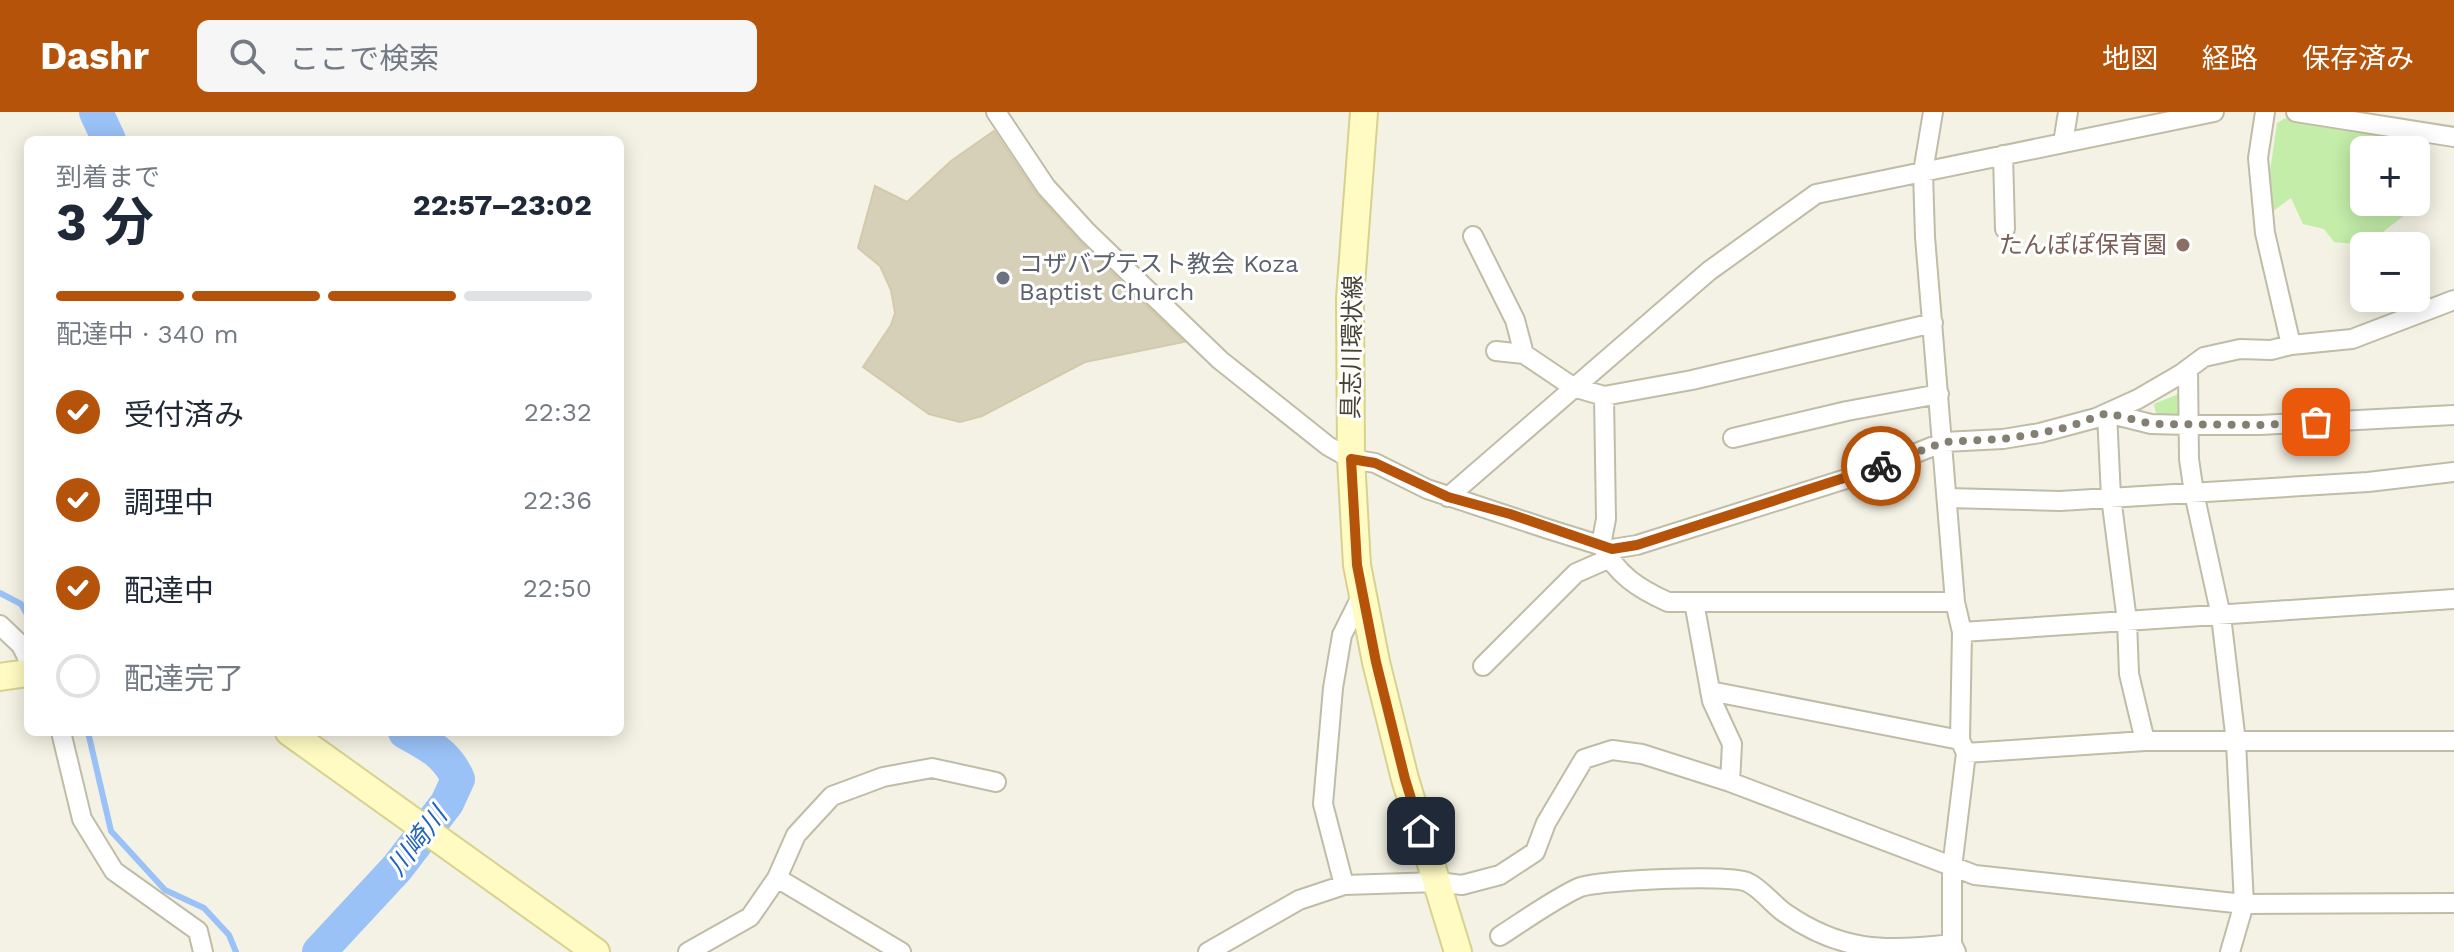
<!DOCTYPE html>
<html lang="ja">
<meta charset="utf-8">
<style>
body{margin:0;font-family:"Work Sans","Noto Sans JP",sans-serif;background:#f6f6f7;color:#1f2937;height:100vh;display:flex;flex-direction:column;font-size:30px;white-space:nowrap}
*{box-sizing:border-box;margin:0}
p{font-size:26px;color:#747a83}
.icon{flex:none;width:44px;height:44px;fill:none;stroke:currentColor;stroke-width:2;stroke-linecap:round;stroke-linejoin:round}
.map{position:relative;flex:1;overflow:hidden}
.details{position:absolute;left:24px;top:24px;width:600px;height:600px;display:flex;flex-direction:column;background:#fff;border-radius:12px;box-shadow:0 4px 20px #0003}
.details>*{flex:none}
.controls{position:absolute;left:2350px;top:24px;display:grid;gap:16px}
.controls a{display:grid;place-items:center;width:80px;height:80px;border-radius:12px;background:#fff;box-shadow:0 4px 20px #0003;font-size:40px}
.pin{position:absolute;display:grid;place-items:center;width:68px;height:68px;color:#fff;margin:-34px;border-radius:16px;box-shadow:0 4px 12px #0006}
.courier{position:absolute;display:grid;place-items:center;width:80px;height:80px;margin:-40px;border:6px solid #b45309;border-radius:50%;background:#fff;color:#222;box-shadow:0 2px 10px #0007}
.head em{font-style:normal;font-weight:700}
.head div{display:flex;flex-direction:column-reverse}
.head{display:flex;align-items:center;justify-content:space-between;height:136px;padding:0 32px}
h1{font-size:52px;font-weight:700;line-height:60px}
.bar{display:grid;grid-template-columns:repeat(4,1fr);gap:12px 8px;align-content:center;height:96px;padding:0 32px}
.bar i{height:10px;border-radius:6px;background:#e0e1e3}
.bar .current{background:#b45309}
.bar p{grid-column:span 4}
ol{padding:0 32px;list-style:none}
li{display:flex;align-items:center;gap:24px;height:88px}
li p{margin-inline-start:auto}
li .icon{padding:8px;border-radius:50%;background:#b45309;color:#fff;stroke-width:4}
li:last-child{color:#747a83}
li i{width:44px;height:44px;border:4px solid #e0e1e3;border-radius:50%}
header{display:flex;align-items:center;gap:48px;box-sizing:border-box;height:112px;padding:0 40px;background:#b45309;color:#fff}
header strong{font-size:38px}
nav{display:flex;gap:44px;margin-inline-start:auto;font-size:28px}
.search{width:560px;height:72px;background:#f6f6f7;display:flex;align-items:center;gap:20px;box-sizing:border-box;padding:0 28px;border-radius:12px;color:#747a83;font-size:30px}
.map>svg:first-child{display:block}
</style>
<header>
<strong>Dashr</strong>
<div class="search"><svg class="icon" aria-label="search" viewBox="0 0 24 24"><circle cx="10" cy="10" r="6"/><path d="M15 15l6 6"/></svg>ここで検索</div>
<nav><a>地図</a><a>経路</a><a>保存済み</a></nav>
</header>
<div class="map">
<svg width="2454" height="840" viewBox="0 0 2454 840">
<rect width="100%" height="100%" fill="#f4f2e4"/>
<!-- green -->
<path fill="#c3eda9" d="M2286,6L2406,26V38H2364V90H2406V102L2374,127V134L2334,130L2324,117L2303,112L2291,86L2273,99L2268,95V73L2277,11Z
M2181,281L2182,306H2157L2154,292Z"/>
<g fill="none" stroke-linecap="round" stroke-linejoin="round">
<!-- stream -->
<path stroke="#9ac2f7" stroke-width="6" d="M0,481L21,492L28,504
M88,620L111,719L165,778L204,796L229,823L236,840"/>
<!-- river -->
<path stroke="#9ac2f7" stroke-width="34" d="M96,0L109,28
M319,840L397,756L447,691L458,667C447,642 429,633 405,620"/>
</g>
<!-- building -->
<path fill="#d7d0b9" stroke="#d2caab" stroke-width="2" d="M994,19L1037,83L1079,129L1184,230L1085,250L982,304L960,310L929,302L863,255L891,213L895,201L891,178L880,154L858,136L875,74L907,90L951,49Z"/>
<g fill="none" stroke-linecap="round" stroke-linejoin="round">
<!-- street casing -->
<g stroke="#c0bca6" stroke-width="22">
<path id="street" d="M996,0L1046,75L1087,120L1220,248L1328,334L1351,347L1375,351L1427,377L1548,417L1612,437L1637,433L1868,360L1944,330L2003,327L2040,321L2096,306L2138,287L2181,262L2204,245L2240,237L2271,238L2291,233L2352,227L2454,188
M1933,0L1923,60L1925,125L1955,490L1962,520L1960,628L1966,641L1952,756V832L1956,840
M2265,0L2258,46L2265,121L2291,233
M2296,0L2454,25
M2063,31L2068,0
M2003,43L2005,117
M1473,124L1515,208L1524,242L1573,275L1604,284L1692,268L1933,211
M1496,239L1524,242
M2188,257L2189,347L2194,381L2221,504L2236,630L2244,792L2230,840
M1604,284L1606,407L1601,433C1618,463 1637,476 1668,490H1955
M1733,326L1847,299L1939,282
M1448,385L1709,159L1816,82L2214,0
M1948,386L2060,389L2368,370L2454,360
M1694,490L1712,589L1732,632L1730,670
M0,513L21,533L28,547
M1962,520L2454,487
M1483,554L1576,461L1608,447
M1710,579L1960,628
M61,620L82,707L114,759L198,819L203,840
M2145,629L2129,562L2127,509L2111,385L2107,301L2151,312L2188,313H2260L2454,303
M1966,641L2145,629H2454
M777,766L901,840
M1344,773L1323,692L1333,576L1342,523L1363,481
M1500,824C1525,808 1551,789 1578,776C1595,768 1731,762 1747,770C1761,776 1773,793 1785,801C1841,840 1885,840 1952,832
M688,840L750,805L777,766L796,723L832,684L883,665L932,656L996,670
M1208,840L1299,788L1344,773L1438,770L1462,773L1500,763L1535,740L1546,711L1584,647L1612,638L1642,642L1730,670L1975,763L2244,792L2454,791"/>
</g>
<!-- secondary casing -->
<g stroke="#d8d28f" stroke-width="30">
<path id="secondary" d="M1364,0L1350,186L1351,347L1357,453L1376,550L1405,667L1458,840
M0,565L28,561
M289,620L596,840"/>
</g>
<!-- street -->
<use href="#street" stroke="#fff" stroke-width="18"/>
<!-- secondary -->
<use href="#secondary" stroke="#fffbc3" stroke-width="26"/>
</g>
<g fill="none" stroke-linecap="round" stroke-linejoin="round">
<!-- done -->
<path stroke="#848071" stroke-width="8" stroke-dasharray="0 14.4" d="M1881,354L1944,330L2003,327L2040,321L2068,315L2107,301L2151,312L2260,313L2316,310"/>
<!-- route -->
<path stroke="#b45309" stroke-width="10" d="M1421,719L1405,667L1376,550L1357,453L1351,347L1375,351L1448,385L1510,402L1612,437L1637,433L1881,354"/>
</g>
<!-- markers -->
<circle fill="#8d6e63" stroke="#fff" stroke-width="3" cx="2183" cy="133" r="8"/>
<circle fill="#6b7280" stroke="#fff" stroke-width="3" cx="1003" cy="166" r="8"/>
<g text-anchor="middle" stroke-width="6" stroke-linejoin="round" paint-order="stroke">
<!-- education labels -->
<g font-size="24" fill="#785e54" stroke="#fff" text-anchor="end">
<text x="2167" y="141">たんぽぽ保育園</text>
</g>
<!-- worship labels -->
<g font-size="24" fill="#5b616d" stroke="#fff" text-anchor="start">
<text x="1019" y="160">コザバプテスト教会 Koza<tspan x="1019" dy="28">Baptist Church</tspan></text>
</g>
<!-- street labels -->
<g font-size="24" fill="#474333" stroke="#fff">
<text transform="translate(1352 235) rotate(-89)" y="8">具志川環状線</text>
</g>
<!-- water labels -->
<g font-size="26" font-style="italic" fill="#2262bd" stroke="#fff">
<text transform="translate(417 729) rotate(-52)" y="9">川崎川</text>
</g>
</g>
</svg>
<div class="controls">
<a>+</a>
<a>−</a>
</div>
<div class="pin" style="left:2316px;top:310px;background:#ea580c"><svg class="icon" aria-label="bag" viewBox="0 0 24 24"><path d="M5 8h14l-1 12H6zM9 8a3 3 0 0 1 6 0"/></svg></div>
<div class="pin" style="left:1421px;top:719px;background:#1f2937"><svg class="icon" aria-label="home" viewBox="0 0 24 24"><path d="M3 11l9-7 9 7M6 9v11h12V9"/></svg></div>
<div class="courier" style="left:1881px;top:354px"><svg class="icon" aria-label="bike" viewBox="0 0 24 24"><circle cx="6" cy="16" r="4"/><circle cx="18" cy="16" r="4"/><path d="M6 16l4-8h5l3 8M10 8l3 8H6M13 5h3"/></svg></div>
<section class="details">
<div class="head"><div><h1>3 分</h1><p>到着まで</p></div><em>22:57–23:02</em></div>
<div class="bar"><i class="current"></i><i class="current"></i><i class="current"></i><i></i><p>配達中 · 340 m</p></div>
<ol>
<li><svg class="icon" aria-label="check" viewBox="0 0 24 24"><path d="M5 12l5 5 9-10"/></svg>受付済み<p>22:32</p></li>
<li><svg class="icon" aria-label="check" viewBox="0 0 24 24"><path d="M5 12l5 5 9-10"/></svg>調理中<p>22:36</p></li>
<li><svg class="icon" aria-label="check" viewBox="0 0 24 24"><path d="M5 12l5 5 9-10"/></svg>配達中<p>22:50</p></li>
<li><i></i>配達完了</li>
</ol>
</section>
</div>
